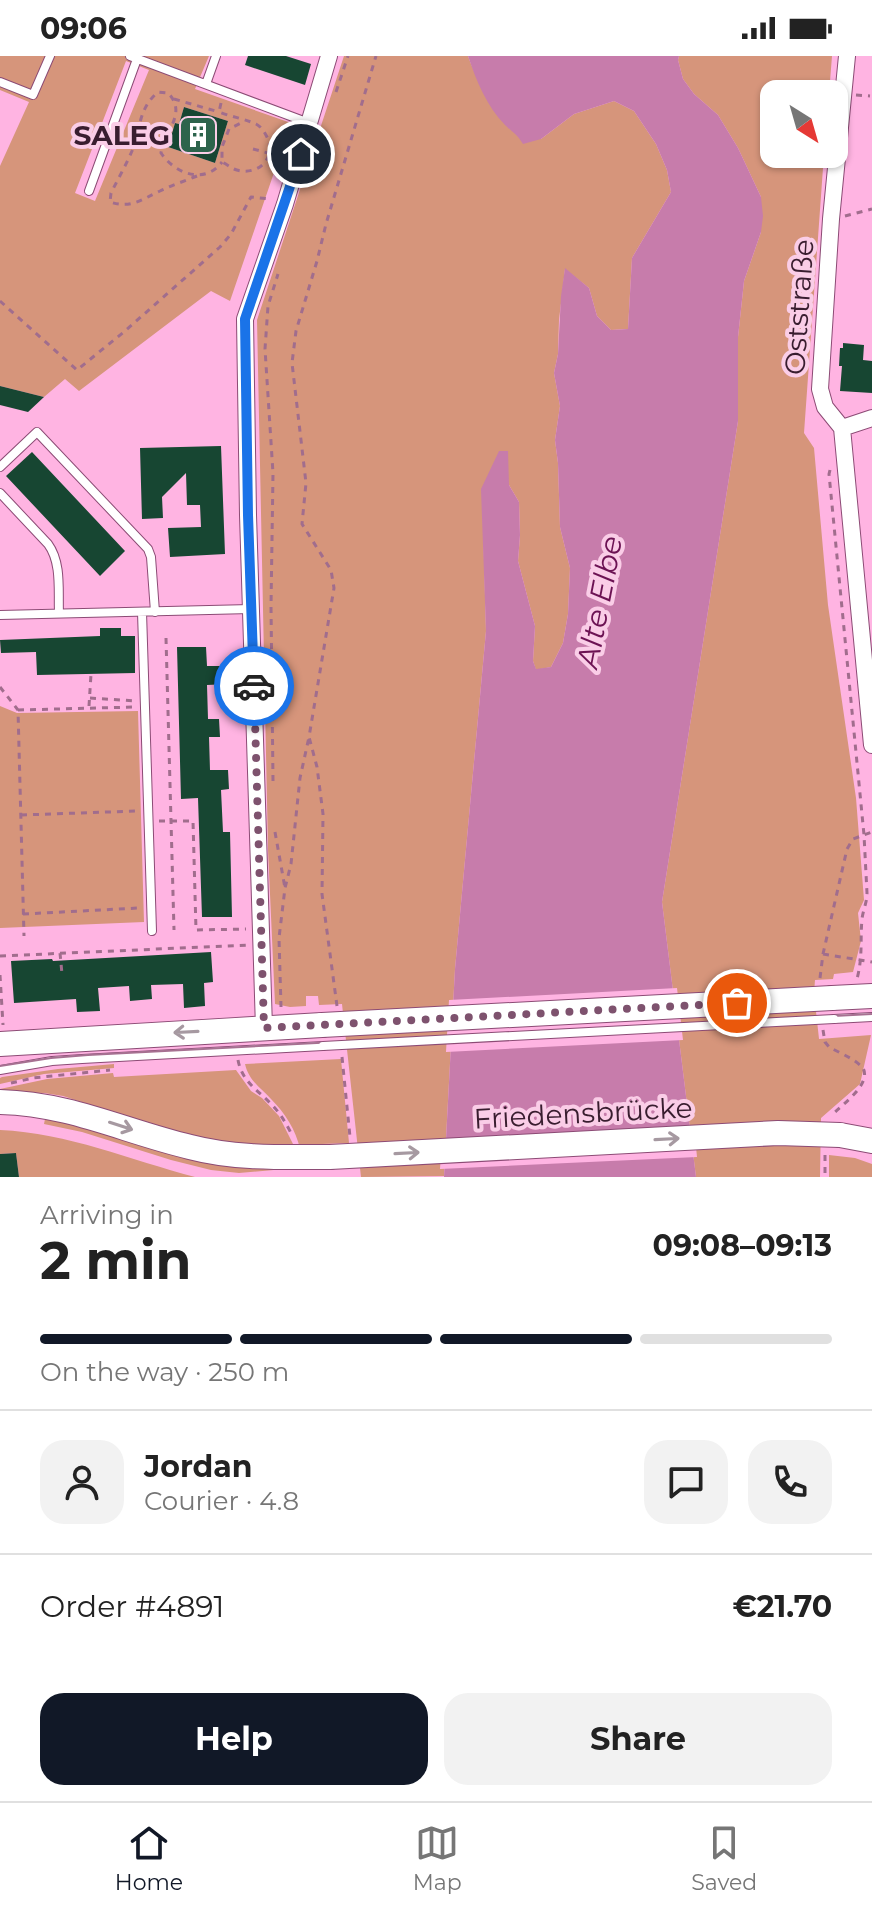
<!DOCTYPE html>
<meta charset="utf-8">
<style>
body{margin:0;font-family:Montserrat,sans-serif;background:#f2f2f2;color:#222;height:100vh;display:flex;flex-direction:column;font-size:30px;white-space:nowrap}
*{box-sizing:border-box;margin:0}
p{font-size:26px;color:#767676}
.icon{flex:none;width:44px;height:44px;fill:none;stroke:currentColor;stroke-width:2;stroke-linecap:round;stroke-linejoin:round}
.map{position:relative;height:1121px;overflow:hidden}
.sheet{display:flex;flex-direction:column;background:#fff;flex:1}
.sheet>*{flex:none}
.needle{width:52px;rotate:143deg}
.controls{position:absolute;left:760px;top:24px;display:grid;gap:16px}
.controls a{display:grid;place-items:center;width:88px;height:88px;border-radius:16px;background:#fff;box-shadow:0 2px 6px #0004;font-size:40px}
.pin{position:absolute;display:grid;place-items:center;width:68px;height:68px;color:#fff;margin:-34px;border:4px solid #fff;border-radius:50%;box-shadow:0 2px 8px #0007}
.courier{position:absolute;display:grid;place-items:center;width:80px;height:80px;margin:-40px;border:6px solid #1a73e8;border-radius:50%;background:#fff;color:#222;box-shadow:0 2px 10px #0007}
.head em{font-style:normal;font-weight:700}
.head div{display:flex;flex-direction:column-reverse}
.head{display:flex;align-items:center;justify-content:space-between;height:136px;padding:0 40px}
h1{font-size:52px;font-weight:700;line-height:60px}
.bar{display:grid;grid-template-columns:repeat(4,1fr);gap:12px 8px;align-content:center;height:96px;padding:0 40px}
.bar i{height:10px;border-radius:6px;background:#e0e0e0}
.bar .selected{background:#111827}
.bar p{grid-column:span 4}
.line{display:flex;align-items:center;gap:20px;padding:0 40px;border-top:2px solid #e0e0e0}
.line div{flex:1}
.round{display:grid;place-items:center;flex:none;width:84px;height:84px;border-radius:24px;background:#f2f2f2}
.cta{display:flex;gap:16px;margin-top:auto;padding:16px 40px}
.cta a{flex:1;height:92px;border-radius:24px;background:#111827;color:#fff;font-size:32px;font-weight:700;line-height:92px;text-align:center}
.cta a+a{background:#f2f2f2;color:#222}
.status{display:flex;justify-content:space-between;align-items:center;height:56px;padding:0 40px;background:#fff;direction:ltr}
.status svg{height:22px;fill:currentColor}
.dock{display:flex;justify-content:space-around;align-items:center;height:112px;border-top:2px solid #e0e0e0;background:#fff;font-size:22px;color:#767676}
.dock a{display:grid;justify-items:center;gap:4px}
.dock .selected{color:#111827}
.map>svg:first-child{display:block}
</style>
<div class="status"><b>09:06</b><svg viewBox="0 0 49 12"><path d="M0 12V9h3v3zM5 12V6h3v6zM10 12V3h3v9zM15 12V0h3v12zM26 1h20v11H26zM47 4h2v5h-2z"/></svg></div>
<div class="map">
<svg width="872" height="1121" viewBox="0 0 872 1121">
<rect width="100%" height="100%" fill="#ffb4e2"/>
<!-- green -->
<path fill="#d6957b" fill-rule="evenodd" d="M0,0H209L195,33L291,67L230,245L211,235L79,335L65,323L44,341L0,330V110L29,46L0,34ZM126,5L149,14L95,145L75,137ZM184,51L228,65L215,107L168,91L175,67L179,68Z
M344,0H468C474,18 499,69 515,76C523,80 533,81 541,83L574,58L614,45L634,55L656,88L667,114L671,136L632,202L628,273L611,274L597,260L589,232L565,213L559,264L558,298L554,317L560,350L555,384L558,407L560,471L570,512L568,558L563,587L551,611L536,614L533,605L535,570L518,505L520,479L519,446L509,429L482,433L486,575L455,913L444,1120L361,1121L342,948L319,949L318,940H306V950L290,951L275,948L268,794L257,264Z
M679,0H832L829,38H774V98H824L804,377L814,392L828,549L856,742L864,844L858,857L861,885L853,916L834,918L833,923L815,924L814,937L819,983L871,979L860,1028L821,1062L820,1121H696L662,846L738,365V281L744,225L761,176V141L738,92L718,59L694,38L683,23L678,4Z
M0,650L17,657L138,655L144,866L0,872Z
M341,1003L349,1087L322,1088L300,1093C296,1074 285,1057 271,1043C260,1031 249,1025 245,1008Z
M114,1008V1012L44,1018L0,1028V1022L2,1021L58,1013Z
M236,1014L251,1035L262,1042L279,1060L294,1090L235,1088L183,1079L63,1040L44,1037L0,1036V1033L47,1023L113,1017L114,1021Z
M46,1058L285,1113L239,1117L211,1114L171,1104L82,1076L44,1068Z
M0,1074C68,1077 130,1104 195,1121H19L16,1097L0,1098Z
M829,1099L855,1102L872,1108V1121H829Z"/>
<!-- water -->
<path fill="#c77cab" d="M468,0H679L678,4L683,23L694,38L718,59L738,92L761,141L763,160L761,176L744,225L738,281V365L662,846L696,1121H444L455,913L486,575L481,433L499,395H508L509,429L519,446L520,479L518,505L535,570L533,605L536,613L551,611L563,587L568,558L570,512L560,471L558,407L555,384L560,350L554,317L558,298L561,240L565,212L589,232L597,260L611,274L628,273L632,202L671,136L667,114L656,88L634,55L614,45L574,58L541,83L523,88C516,77 513,77 505,69C487,51 476,24 468,0Z"/>
<!-- pier -->
<path fill="#ffb4e2" d="M677,932L683,984L446,996L449,944Z
M694,1070L697,1101L440,1113L442,1083Z"/>
<!-- building -->
<path fill="#174632" d="M248,0H286L311,8L305,29L245,9Z
M184,51L228,65L215,107L168,91L175,67L179,68Z
M843,287L864,289L863,304L872,305V337L840,335L842,310H839L840,292H843Z
M0,330L44,341L28,356L0,349Z
M221,390L225,498L170,501L168,472L201,471L200,449H187L186,417L162,441L163,462L142,463L140,392Z
M32,396L125,495L100,520L6,420Z
M100,572H121V580H135V617L37,619L36,596L1,597L0,584L100,580Z
M177,591H206L207,610H228V628L207,629L208,663H219L220,681H209L210,714H228L229,733L221,734L223,776H230L232,861H202L198,742L181,743Z
M211,896L213,926L204,927L205,950L184,952L183,928L151,929L152,943L130,945L129,930L98,932L100,955L77,956L76,943L14,947L11,905L52,903L53,905Z
M16,1097L19,1121H0V1098Z"/>
<g fill="none" stroke-linecap="round" stroke-linejoin="round">
<!-- lane casing -->
<g stroke="#8c4b75" stroke-width="10">
<path id="lane" d="M130,0L309,67
M0,26L33,39L50,0
M206,28L216,0
M89,135L137,3
M0,411L37,376L148,493L151,501L155,556
M0,437L48,488C62,507 58,535 59,557
M142,556L152,875
M0,559L251,553
M834,963L872,961
M0,1014L52,1005L82,1003L323,990"/>
</g>
<!-- street casing -->
<g stroke="#8c4b75" stroke-width="18">
<path id="street" d="M847,0L831,163L820,333L825,351L842,372L872,689
M842,372L872,362
M264,972L248,459L245,263L285,148L329,0"/>
</g>
<!-- primary casing -->
<g stroke="#8c4b75" stroke-width="26">
<path id="primary" d="M832,942L872,940
M0,988L322,969
M0,1046C71,1048 123,1075 190,1091C236,1103 282,1101 330,1101
M840,1079L872,1085"/>
</g>
<!-- path -->
<path stroke="#a16d8d" stroke-width="3" stroke-dasharray="6 6" stroke-linecap="butt" d="M336,36L348,0
M856,39L870,40
M174,43L219,56
M221,47L219,56C229,60 248,64 256,68C262,71 265,77 268,83C276,106 254,121 234,113C230,111 226,108 222,106V91L229,73L245,65
M253,93L279,100
M197,120C185,125 172,129 160,135C142,143 132,153 110,146L111,137C118,123 126,109 132,95C141,72 138,53 158,36L168,37C188,57 164,76 161,97C175,118 205,129 222,106
M845,160L872,153
M0,245L77,314L125,275L220,191L231,178L251,141L270,143
M830,414L829,418L864,779L867,837C867,847 863,854 862,863C860,885 863,900 857,923
M166,582L174,874
M0,631L18,654L24,880
M90,642L136,645
M89,650L91,618
M18,654L135,651
M273,725L271,550L273,417L265,293L268,250L278,218
M21,759L137,755
M159,765H193L196,874L246,873
M275,776L285,832
M23,858L139,852
M60,897L62,918
M823,898L872,906
M0,900L249,889
M0,919L3,969
M820,922L823,898L847,793L853,783L872,776
M337,950L322,838L323,758L317,711L309,681L334,532L331,514L302,468L306,427L292,307L296,275L317,205L326,168L376,0
M281,951L279,882L285,832L291,808L300,722L309,681
M823,974L825,986L829,991C840,997 855,1003 863,1012C872,1029 840,1050 831,1060
M342,1001L350,1081
M238,1004C242,1026 258,1034 272,1049C281,1058 287,1069 293,1081
M11,1027L33,1022L110,1014
M825,1099V1121"/>
<!-- lane -->
<use href="#lane" stroke="#fff" stroke-width="8"/>
<!-- street -->
<use href="#street" stroke="#fff" stroke-width="16"/>
<!-- primary -->
<use href="#primary" stroke="#fff" stroke-width="24"/>
<!-- tram -->
<path stroke="#a67091" stroke-width="2" d="M0,1010L51,1002L88,999L872,958"/>
<!-- lane-bridge casing -->
<g stroke="#8c4b75" stroke-width="10" stroke-linecap="butt">
<path id="lane-bridge" d="M323,990L834,963"/>
</g>
<!-- primary-bridge casing -->
<g stroke="#8c4b75" stroke-width="26" stroke-linecap="butt">
<path id="primary-bridge" d="M322,969L832,942
M330,1101L778,1077L840,1079"/>
</g>
<!-- lane-bridge -->
<use href="#lane-bridge" stroke="#fff" stroke-width="8"/>
<!-- primary-bridge -->
<use href="#primary-bridge" stroke="#fff" stroke-width="24"/>
</g>
<!-- one-way arrows -->
<defs><path id="oneway-shaft" d="M-6 0H5M1.5-3L5.5 0L1.5 3" fill="none" stroke-width="1.6" stroke-linecap="round" stroke-linejoin="round" transform="scale(2)"/></defs>
<g stroke="#a699a1">
<use href="#oneway-shaft" transform="translate(186 976) rotate(177)"/>
<use href="#oneway-shaft" transform="translate(121 1070) rotate(18)"/>
<use href="#oneway-shaft" transform="translate(667 1083) rotate(-3)"/>
<use href="#oneway-shaft" transform="translate(407 1097) rotate(-3)"/>
</g>
<g fill="none" stroke-linecap="round" stroke-linejoin="round">
<!-- done -->
<path stroke="#7e526e" stroke-width="8" stroke-dasharray="0 14.4" d="M254,630L264,972L737,947"/>
<!-- route -->
<path stroke="#1a73e8" stroke-width="10" d="M254,630L248,459L245,263L301,98"/>
</g>
<!-- icons -->
<defs>
<g id="building-square" transform="scale(2)"><rect x="-9" y="-9" width="18" height="18" rx="4" fill="#2d644c" stroke="#facde7"/><path d="M-4-6H4V6H1V3H-1V6H-4ZM-2.5-4.3h1.7v1.8h-1.7ZM.8-4.3h1.7v1.8H.8ZM-2.5-1h1.7V.8h-1.7ZM.8-1h1.7V.8H.8Z" fill="#fff"/></g>
</defs>
<g fill-rule="evenodd">
<use href="#building-square" x="198" y="79"/>
</g>
<g text-anchor="middle" stroke-width="8" stroke-linejoin="round" paint-order="stroke">
<!-- poi labels -->
<g font-size="28" font-weight="bold" fill="#391d2f" stroke="#facde7" text-anchor="end">
<text x="170" y="89">SALEG</text>
</g>
<!-- street labels -->
<g font-size="28" fill="#391d2f" stroke="#facde7">
<text transform="translate(799 251) rotate(-86)" y="10">Oststraße</text>
<text transform="translate(583 1057) rotate(-3)" y="10">Friedensbrücke</text>
</g>
<!-- water labels -->
<g font-size="30" font-style="italic" fill="#6c1253" stroke="#facde7">
<text transform="translate(600 546) rotate(-79)" y="10">Alte Elbe</text>
</g>
</g>
</svg>
<div class="controls">
<a><svg class="needle" viewBox="-14 -14 28 28"><path d="M0-13l5 13h-10z" fill="#e53935"/><path d="M0 13l5-13h-10z" fill="#767676"/></svg></a>
</div>
<div class="pin" style="left:737px;top:947px;background:#ea580c"><svg class="icon" aria-label="bag" viewBox="0 0 24 24"><path d="M5 8h14l-1 12H6zM9 8a3 3 0 0 1 6 0"/></svg></div>
<div class="pin" style="left:301px;top:98px;background:#1f2937"><svg class="icon" aria-label="home" viewBox="0 0 24 24"><path d="M3 11l9-7 9 7M6 9v11h12V9"/></svg></div>
<div class="courier" style="left:254px;top:630px"><svg class="icon" aria-label="car" viewBox="0 0 24 24"><path d="M5 17H2v-5l4-1 3-4h7l3 4 3 1v5h-3M9 17h6M6 11h13"/><circle cx="7" cy="17" r="2"/><circle cx="17" cy="17" r="2"/></svg></div>
</div>
<section class="sheet">
<div class="head"><div><h1>2 min</h1><p>Arriving in</p></div><em>09:08–09:13</em></div>
<div class="bar"><i class="selected"></i><i class="selected"></i><i class="selected"></i><i></i><p>On the way · 250 m</p></div>
<div class="line" style="height:144px"><a class="round"><svg class="icon" aria-label="person" viewBox="0 0 24 24"><circle cx="12" cy="8" r="4"/><path d="M4 21q1-7 8-7t8 7"/></svg></a><div><b>Jordan</b><p>Courier · 4.8</p></div><a class="round"><svg class="icon" aria-label="chat" viewBox="0 0 24 24"><path d="M4 5h16v11H9l-5 4z"/></svg></a><a class="round"><svg class="icon" aria-label="phone" viewBox="0 0 24 24"><path d="M5 4h4l2 5-3 2q2 4 5 5l2-3 5 2v4C11 20 4 13 5 4z"/></svg></a></div>
<div class="line" style="height:104px"><div>Order #4891</div><b>€21.70</b></div>
<div class="cta"><a>Help</a><a>Share</a></div>
</section>
<nav class="dock">
<a class="selected"><svg class="icon" aria-label="home" viewBox="0 0 24 24"><path d="M3 11l9-7 9 7M6 9v11h12V9"/></svg>Home</a>
<a><svg class="icon" aria-label="map" viewBox="0 0 24 24"><path d="M3 6l6-2 6 2 6-2v14l-6 2-6-2-6 2zM9 4v14M15 6v14"/></svg>Map</a>
<a><svg class="icon" aria-label="saved" viewBox="0 0 24 24"><path d="M7 4h10v16l-5-4-5 4z"/></svg>Saved</a>
</nav>
